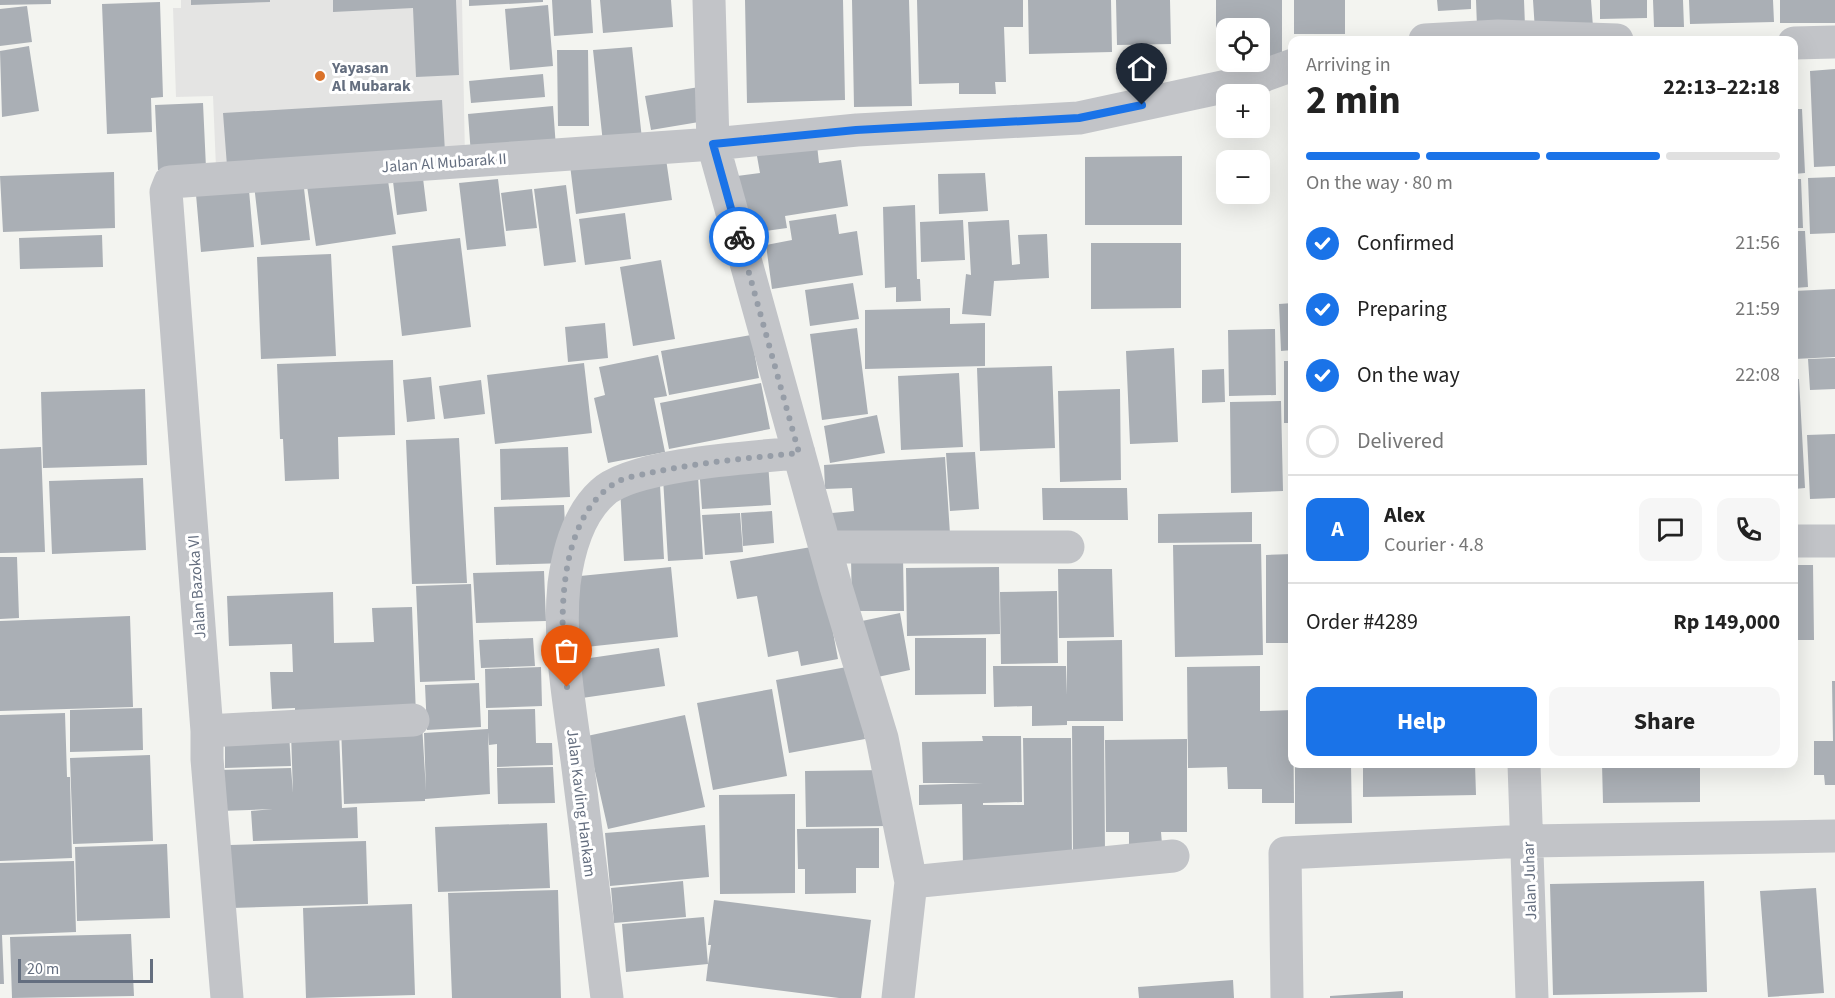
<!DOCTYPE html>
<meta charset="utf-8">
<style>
body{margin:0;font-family:"Source Sans 3",sans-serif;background:#f6f6f6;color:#222;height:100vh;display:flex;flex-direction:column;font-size:22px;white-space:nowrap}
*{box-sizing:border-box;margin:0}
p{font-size:20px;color:#767676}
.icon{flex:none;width:33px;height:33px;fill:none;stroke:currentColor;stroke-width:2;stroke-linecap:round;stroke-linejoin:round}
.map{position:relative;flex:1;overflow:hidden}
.side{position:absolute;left:1288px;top:36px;width:510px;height:732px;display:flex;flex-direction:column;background:#fff;border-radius:12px;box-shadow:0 6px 24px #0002}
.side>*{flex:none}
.controls{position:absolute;left:1216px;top:18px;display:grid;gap:12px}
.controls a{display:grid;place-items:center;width:54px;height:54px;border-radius:12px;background:#fff;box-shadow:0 6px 24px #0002;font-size:30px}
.scale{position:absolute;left:18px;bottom:15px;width:135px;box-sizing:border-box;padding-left:6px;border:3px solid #646e7f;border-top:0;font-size:16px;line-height:21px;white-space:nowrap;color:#646e7f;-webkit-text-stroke:4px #fff;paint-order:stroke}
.pin{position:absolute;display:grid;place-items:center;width:51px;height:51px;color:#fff;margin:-62px -26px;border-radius:50% 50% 50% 0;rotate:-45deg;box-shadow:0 0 6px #0007}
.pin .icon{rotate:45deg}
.courier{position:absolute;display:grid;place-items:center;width:60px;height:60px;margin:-30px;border:4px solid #1a73e8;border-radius:50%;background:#fff;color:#222;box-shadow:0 2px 8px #0007}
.overview em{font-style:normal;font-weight:700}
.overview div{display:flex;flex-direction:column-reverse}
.overview{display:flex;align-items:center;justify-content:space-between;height:102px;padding:0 18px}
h1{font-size:39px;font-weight:700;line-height:45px}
.bar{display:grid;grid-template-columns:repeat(4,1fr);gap:9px 6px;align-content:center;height:72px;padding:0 18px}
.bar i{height:8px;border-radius:4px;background:#e0e0e0}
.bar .active{background:#1a73e8}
.bar p{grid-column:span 4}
.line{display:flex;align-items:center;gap:15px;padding:0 18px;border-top:2px solid #e0e0e0}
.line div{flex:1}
.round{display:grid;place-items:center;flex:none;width:63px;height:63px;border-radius:12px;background:#f6f6f6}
ol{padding:0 18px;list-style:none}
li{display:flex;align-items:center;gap:18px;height:66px}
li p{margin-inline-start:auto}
li .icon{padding:6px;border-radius:50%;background:#1a73e8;color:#fff;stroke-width:4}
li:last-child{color:#767676}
li i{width:33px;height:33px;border:3px solid #e0e0e0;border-radius:50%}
.cta{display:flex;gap:12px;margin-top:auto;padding:12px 18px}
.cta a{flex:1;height:69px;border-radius:12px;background:#1a73e8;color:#fff;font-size:24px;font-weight:700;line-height:69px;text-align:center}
.cta a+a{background:#f6f6f6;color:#222}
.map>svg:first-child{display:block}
</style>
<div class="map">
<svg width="1835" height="998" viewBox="0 0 1835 998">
<rect width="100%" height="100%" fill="#f3f4f0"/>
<!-- built -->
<path fill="#e4e4e3" d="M181,0H462L465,159L216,168L213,96L176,97L173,8H181Z"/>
<!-- building -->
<path fill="#aaafb5" d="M0,0H51V4L0,5Z
M191,0H270V2L191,5Z
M333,0H456L459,75L416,77L413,8L333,12Z
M469,0H543V2L469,6Z
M552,0H591L593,33L554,36Z
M600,0H671L673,27L603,33Z
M745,0H843L845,100L747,103Z
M852,0H909L912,106L854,107Z
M917,0H1023V27H1004L1006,82H995L996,94H959V83L919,84Z
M1028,0H1111L1112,52L1029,54Z
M1116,0H1170L1171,44L1117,45Z
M1216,0H1282V57H1260V28H1227V57H1216Z
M1294,0H1345V34H1294Z
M1437,0H1471V9L1438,11Z
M1476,0H1524L1525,26L1477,27Z
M1533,0H1591L1593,27L1535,31Z
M1600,0H1647V18L1600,19Z
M1653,0H1683L1684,27H1654Z
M1689,0H1773L1774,22L1690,24Z
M1780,0H1835V23H1780Z
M160,2L163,97L151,98L152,132L107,134L102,4Z
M548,5L553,66L510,70L505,9Z
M27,6L32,42L0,46V9Z
M29,46L39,111L2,117L0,51Z
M632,47L642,139L603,143L593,50Z
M557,50H588L589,126H558Z
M1835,69V166L1814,167L1810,71Z
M543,74L545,97L471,103L469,81Z
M699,87L705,121L651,130L645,96Z
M442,100L445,152L227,166L223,113Z
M203,103L206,168L158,170L155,105Z
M553,106L556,148L471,155L468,114Z
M1794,109H1802L1805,173L1794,174Z
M816,136L819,163L841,160L848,206L785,216L787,228L745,234L737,176L760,173L755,145Z
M665,152L672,200L576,214L570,165Z
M1182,156V225H1085V157Z
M422,170L427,211L397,215L392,173Z
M114,172L115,228L3,232L0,176Z
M985,173L988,211L939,214L938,174Z
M387,174L396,234L316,246L307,186Z
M1835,177V233L1810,234L1808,178Z
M248,179L254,247L201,252L195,183Z
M498,179L506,246L467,250L459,183Z
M1794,179H1801L1803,228H1794Z
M303,180L310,240L261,245L254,185Z
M566,185L576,262L544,266L534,189Z
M532,189L537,228L506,231L501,193Z
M915,205L917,279H920L921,301L896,302V287L885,288L883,207Z
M625,213L631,259L585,265L579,219Z
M836,214L839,234L857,231L863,275L772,289L766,245L792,240L789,221Z
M963,220L965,260L921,262L920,222Z
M1009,220L1012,265L1020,264L1018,235L1047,234L1049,278L994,281L991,316L962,314L966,274L971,275L968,222Z
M1794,231H1805L1808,287L1794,288Z
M102,235L103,267L20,269L19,238Z
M460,238L471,327L402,336L392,246Z
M1091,243H1181V308L1091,309Z
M331,254L336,356L261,359L257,257Z
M661,260L675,339L633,346L620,267Z
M853,283L859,319L810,326L805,290Z
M1835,289V357L1794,359V291Z
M1293,303V350L1281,351L1279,304Z
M950,308V324L985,323V366L865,369V310Z
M605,323L608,358L568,362L565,327Z
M857,328L868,414L822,420L810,334Z
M1275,329L1276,395L1229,396L1228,330Z
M751,335L759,378L669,395L661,351Z
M1174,348L1178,442L1130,444L1126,351Z
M658,355L667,396L654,398L665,452L608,463L594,398L605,395L599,367Z
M1835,358V389L1810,390L1808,359Z
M393,360L395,435L338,437L339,479L285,481L283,439H280L277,364Z
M1284,361H1293V423H1284Z
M584,363L592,433L495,444L487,375Z
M1052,366L1055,448L980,451L977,368Z
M1224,369L1225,402L1202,403V370Z
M959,373L963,447L901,450L898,376Z
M431,377L435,419L407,422L403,380Z
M1794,379H1799L1805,488L1794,489Z
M481,380L485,414L444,419L439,386Z
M761,383L770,429L669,449L660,403Z
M145,389L147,465L43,468L41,392Z
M1120,389L1121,480L1060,482L1058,391Z
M1281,401L1283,491L1231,493L1230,402Z
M877,415L885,453L830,463L824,426Z
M1835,434V498L1810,499L1807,435Z
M459,438L467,583L412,584L406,440Z
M41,447L45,552L0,553V449Z
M568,447L570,497L501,500L500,449Z
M975,452L979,509L950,511L946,453Z
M945,457L950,534L834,540L832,513L854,511L852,488L825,489L824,465Z
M768,462L771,505L702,509L699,466Z
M698,476L703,559L668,561L663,478Z
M143,478L146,550L52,554L49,481Z
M660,485L664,559L624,561L620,487Z
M1042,488H1127L1128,520H1043Z
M564,505L567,563L496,565L494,507Z
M772,511L774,543L743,546L741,513Z
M1252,512V542L1158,543V514Z
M740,513L743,552L705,555L702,515Z
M1261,544L1263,655L1175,657L1173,545Z
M817,546L838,659L801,666L798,651L768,657L757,596L737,599L730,561Z
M1293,554V643H1266V555Z
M0,557H17L19,618L0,619Z
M851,558H903L904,611H852Z
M1794,565H1813L1814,640H1794Z
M671,567L678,637L577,648L570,577Z
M999,567L1000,634L907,636L906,568Z
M1058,569H1112L1114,637L1059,638Z
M544,571L546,621L476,623L473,573Z
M471,584L475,680L420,682L416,586Z
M1057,591L1058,663L1001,664L1000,592Z
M333,592L334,643L374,642L372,608L412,607L416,716L295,721V708L272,709L270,672H293L292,644L229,646L227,596Z
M900,613L910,670L873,678L862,621Z
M130,616L133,707L0,711V621Z
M533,638L535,666L481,668L479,640Z
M915,638H986V694L915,695Z
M1122,640L1123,721H1067V725L1032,726V706L994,707L993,666H1066L1067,695V641Z
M659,648L665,686L582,698L576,660Z
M852,666L865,739L789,753L776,680Z
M1260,666V711L1293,710L1294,803H1262V789H1228L1227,767L1188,768L1187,667Z
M541,667L542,706L486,708L485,669Z
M1832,681H1835V785H1825L1824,775H1814V741H1833Z
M479,683L481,727L427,730L425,685Z
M772,689L787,776L713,790L697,703Z
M142,708L143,750L70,752V710Z
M535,709L536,743H552L553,765L497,767V744L489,745L488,732L490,794L425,799V801L344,804L341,727L422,724L426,791L424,733L488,729V710Z
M65,713L67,777H70L72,858L0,861V715Z
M685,715L705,807L608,829L587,736Z
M1072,726H1104L1105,852H1073Z
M339,731L342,808L357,807L358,838L253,841L251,811L273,809L220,811L219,770L291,768L293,793L291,733Z
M289,733L291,766L225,768V735Z
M982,736H1021L1022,802L983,803V805H1024L1023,738H1071L1072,858L963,867L962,804L919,805V785L983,783H923L922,742L983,741Z
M1187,739V832H1161L1162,844H1129V832H1106L1105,740Z
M150,755L153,841L73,844L70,758Z
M1295,764H1351L1352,823L1295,824Z
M1363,764H1475L1476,795L1363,797Z
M1602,764H1700V802L1603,803Z
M553,767L555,803L498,804L497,768Z
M887,770L888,826L806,827L805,771Z
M795,794V893L720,894L719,795Z
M547,823L550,888L438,892L435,827Z
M705,825L709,877L610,886L605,833Z
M879,828V868H856V893L805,894V869H798L797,829Z
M366,841L368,904L231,908L230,845Z
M167,844L170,918L77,921L75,847Z
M74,861L76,932L2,935L4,984H0V863Z
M683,881L686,917L614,923L611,888Z
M1704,881L1707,992L1553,995L1550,884Z
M1816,888L1824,993L1768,997L1760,891Z
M558,890L561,998H452L448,893Z
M714,900L871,920L861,998H839L706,981L708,964L626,972L622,924L704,917L708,964L711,945H708Z
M412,904L415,995L306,998L303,908Z
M131,934L134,996L12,998L10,937Z
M1233,980L1234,998H1139L1138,987Z
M1403,991V998H1330V996Z"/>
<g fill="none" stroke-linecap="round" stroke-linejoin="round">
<!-- minor -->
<path stroke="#c2c4c8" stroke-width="33" d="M709,0L713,144L836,587L882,738L911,882L898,998
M1425,40L1498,36L1617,40
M1794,43L1835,42
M1794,541H1835
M825,547H1068
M207,731L413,720
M1524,764L1532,998
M911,882L1173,856
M227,998L207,759V731L166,192L170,182L713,144L857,130L1079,118L1246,82L1293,65
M607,998C597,919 587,839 577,760C569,702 558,642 564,584C568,553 578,515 602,493C631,464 755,457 799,453
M1287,998L1285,853L1528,841L1835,836"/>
</g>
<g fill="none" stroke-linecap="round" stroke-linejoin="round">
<!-- done -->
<path stroke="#969da7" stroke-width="6" stroke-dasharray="0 10.8" d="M567,687C559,627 555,515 619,481C629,476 643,475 654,472C702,462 751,458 799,453L739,237"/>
<!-- route -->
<path stroke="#1a73e8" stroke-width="8" d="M739,237L713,144L856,130L1079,118L1142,105"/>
</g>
<!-- markers -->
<circle fill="#da722a" stroke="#fff" stroke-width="2" cx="320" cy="76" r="6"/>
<g text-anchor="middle" stroke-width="6" stroke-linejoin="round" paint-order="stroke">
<!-- poi labels -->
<g font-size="16" font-weight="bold" fill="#646e7f" stroke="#fff" text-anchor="start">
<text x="332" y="73">Yayasan<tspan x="332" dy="18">Al Mubarak</tspan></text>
</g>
<!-- street labels -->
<g font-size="16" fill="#646e7f" stroke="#fff">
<text transform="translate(444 162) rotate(-4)" y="6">Jalan Al Mubarak II</text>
<text transform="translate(196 587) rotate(-94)" y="6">Jalan Bazoka VI</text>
<text transform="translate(582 803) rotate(83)" y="6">Jalan Kavling Hankam</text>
<text transform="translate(1529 881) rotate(-92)" y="6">Jalan Juhar</text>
</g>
</g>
</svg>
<div class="controls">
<a><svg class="icon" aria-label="locate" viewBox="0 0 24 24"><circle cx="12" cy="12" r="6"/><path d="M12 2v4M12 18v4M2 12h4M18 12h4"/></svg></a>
<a>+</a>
<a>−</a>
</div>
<div class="scale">20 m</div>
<div class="pin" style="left:567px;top:687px;background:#ea580c"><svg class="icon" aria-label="bag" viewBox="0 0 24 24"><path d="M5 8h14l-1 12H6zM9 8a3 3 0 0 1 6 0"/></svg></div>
<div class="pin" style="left:1142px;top:105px;background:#1f2937"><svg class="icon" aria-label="home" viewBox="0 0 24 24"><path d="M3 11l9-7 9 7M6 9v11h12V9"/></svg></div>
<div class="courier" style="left:739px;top:237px"><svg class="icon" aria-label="bike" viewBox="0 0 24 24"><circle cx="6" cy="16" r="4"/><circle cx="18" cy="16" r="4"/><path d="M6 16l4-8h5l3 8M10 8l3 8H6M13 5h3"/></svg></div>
<section class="side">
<div class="overview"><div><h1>2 min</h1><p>Arriving in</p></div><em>22:13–22:18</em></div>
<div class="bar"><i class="active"></i><i class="active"></i><i class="active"></i><i></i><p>On the way · 80 m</p></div>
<ol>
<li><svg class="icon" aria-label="check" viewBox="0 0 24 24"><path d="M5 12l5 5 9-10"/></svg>Confirmed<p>21:56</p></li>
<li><svg class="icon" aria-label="check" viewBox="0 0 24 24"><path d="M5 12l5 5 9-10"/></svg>Preparing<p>21:59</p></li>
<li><svg class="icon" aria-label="check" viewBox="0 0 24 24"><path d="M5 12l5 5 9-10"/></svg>On the way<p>22:08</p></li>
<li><i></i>Delivered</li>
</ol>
<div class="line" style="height:108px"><b class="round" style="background:#1a73e8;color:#fff">A</b><div><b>Alex</b><p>Courier · 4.8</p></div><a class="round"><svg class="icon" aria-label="chat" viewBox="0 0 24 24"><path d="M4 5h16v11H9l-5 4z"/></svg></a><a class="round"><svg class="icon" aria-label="phone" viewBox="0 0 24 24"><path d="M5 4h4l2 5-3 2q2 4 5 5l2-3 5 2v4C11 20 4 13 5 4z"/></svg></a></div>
<div class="line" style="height:78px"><div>Order #4289</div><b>Rp 149,000</b></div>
<div class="cta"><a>Help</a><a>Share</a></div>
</section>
</div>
